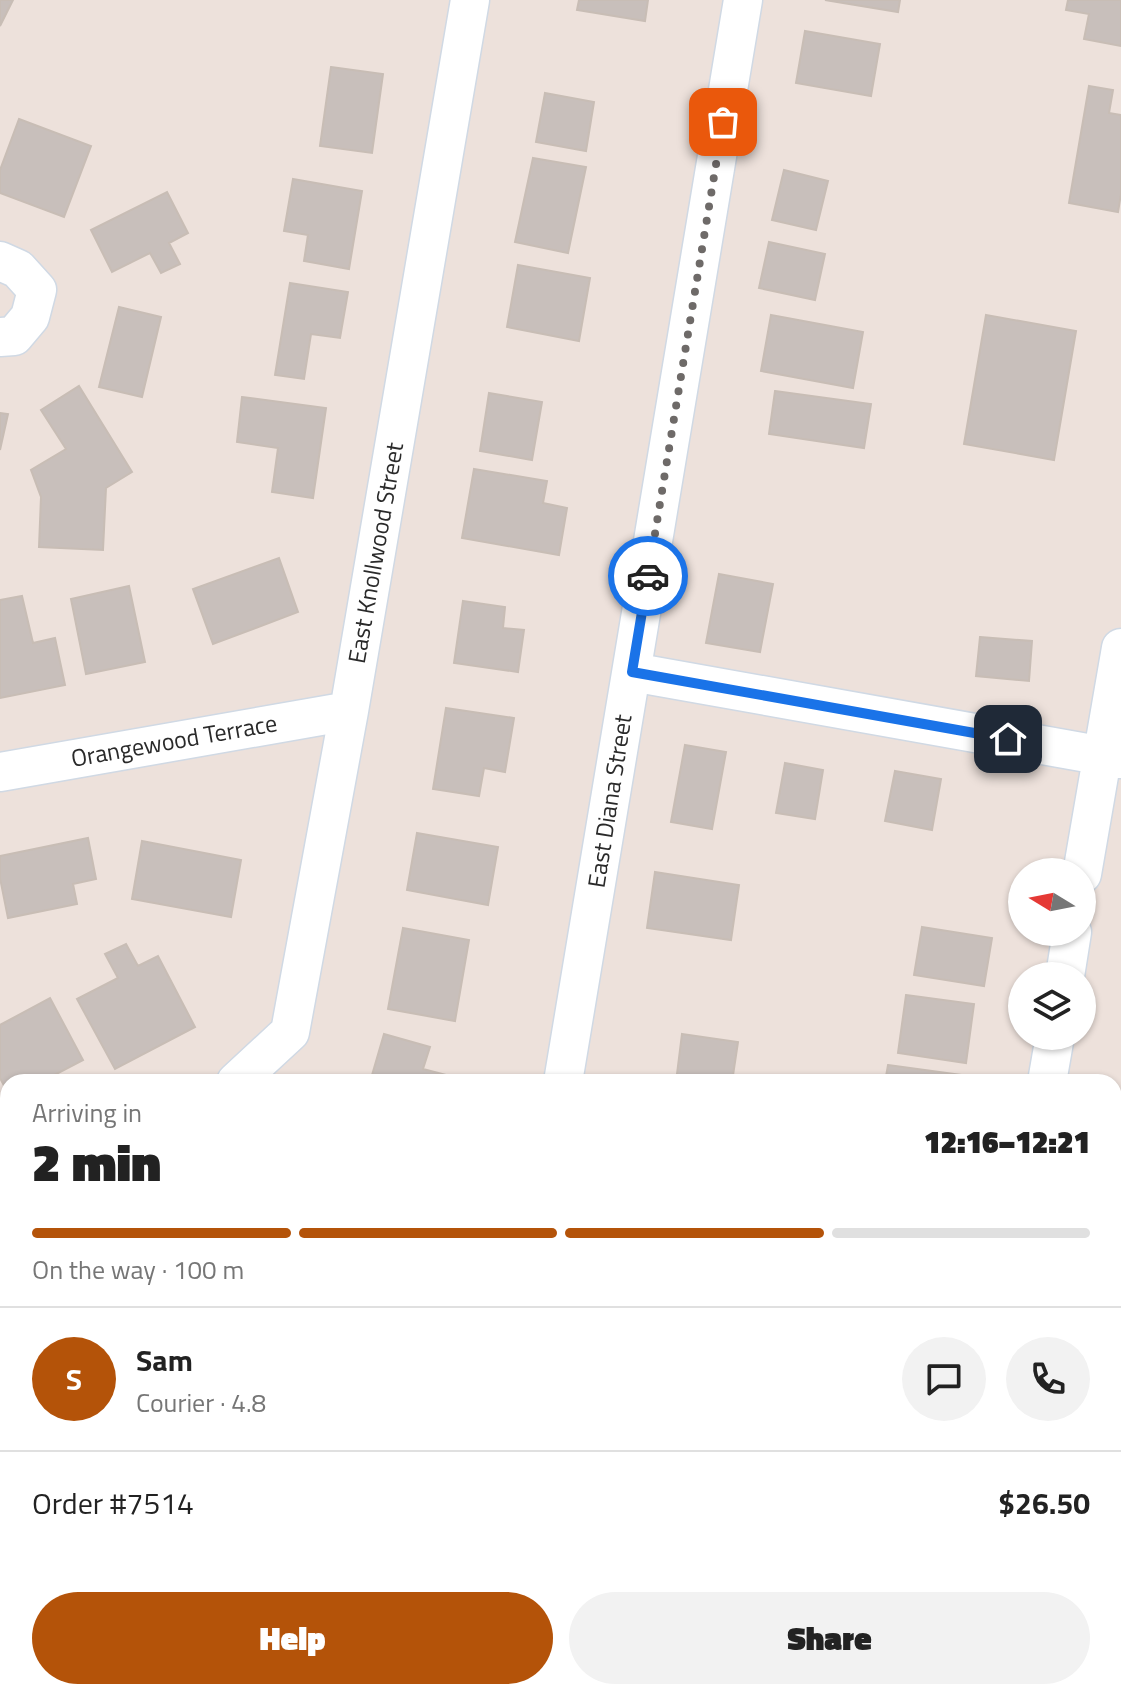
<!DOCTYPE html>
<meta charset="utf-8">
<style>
body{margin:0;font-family:"Titillium Web",sans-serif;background:#f2f2f2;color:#222;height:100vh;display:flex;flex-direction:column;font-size:30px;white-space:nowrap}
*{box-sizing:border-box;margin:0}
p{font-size:26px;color:#767676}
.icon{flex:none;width:44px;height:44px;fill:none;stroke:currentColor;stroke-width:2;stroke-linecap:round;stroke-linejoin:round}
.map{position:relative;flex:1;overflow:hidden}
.drawer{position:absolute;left:0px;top:1074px;width:1122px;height:626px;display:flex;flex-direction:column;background:#fff;border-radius:24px 24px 0 0;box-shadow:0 2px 6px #0004}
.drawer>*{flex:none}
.needle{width:52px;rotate:280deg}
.fabs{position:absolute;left:1008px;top:858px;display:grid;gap:16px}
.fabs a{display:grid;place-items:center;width:88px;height:88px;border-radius:50%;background:#fff;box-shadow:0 2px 6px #0004;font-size:40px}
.pin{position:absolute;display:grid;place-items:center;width:68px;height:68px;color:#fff;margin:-34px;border-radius:16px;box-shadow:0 4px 12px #0006}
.courier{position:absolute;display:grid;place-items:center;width:80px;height:80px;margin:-40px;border:6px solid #1a73e8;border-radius:50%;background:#fff;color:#222;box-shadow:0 2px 10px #0007}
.head em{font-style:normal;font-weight:800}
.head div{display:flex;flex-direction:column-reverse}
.head{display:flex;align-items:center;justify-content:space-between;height:136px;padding:0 32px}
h1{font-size:52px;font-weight:800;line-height:60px}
.bar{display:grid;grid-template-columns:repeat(4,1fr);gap:12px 8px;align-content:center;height:96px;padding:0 32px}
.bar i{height:10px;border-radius:6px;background:#e0e0e0}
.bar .active{background:#b45309}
.bar p{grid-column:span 4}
.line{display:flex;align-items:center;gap:20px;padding:0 32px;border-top:2px solid #e0e0e0}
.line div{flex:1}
.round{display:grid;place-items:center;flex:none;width:84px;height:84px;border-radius:42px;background:#f2f2f2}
.button{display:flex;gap:16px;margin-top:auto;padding:16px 32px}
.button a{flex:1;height:92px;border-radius:48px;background:#b45309;color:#fff;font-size:32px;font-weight:800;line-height:92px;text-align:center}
.button a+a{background:#f2f2f2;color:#222}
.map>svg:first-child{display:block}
</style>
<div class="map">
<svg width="1121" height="1699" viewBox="0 0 1121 1699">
<rect width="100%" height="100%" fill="#ede1db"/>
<!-- building -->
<path fill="#c8bfbb" stroke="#c8bdb5" stroke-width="2" d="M0,0H13L0,26Z
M579,0H648L645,21L577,10Z
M825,0H900L898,12Z
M1068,0H1121V46L1084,39L1089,14L1066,10Z
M805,31L880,44L871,96L796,83Z
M331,67L383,74L372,153L320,146Z
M1089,86L1113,90L1109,113L1121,115V194L1118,212L1069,203Z
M545,93L594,102L586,151L536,142Z
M19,119L91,146L64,217L0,193V170Z
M533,158L586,167L568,253L515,242Z
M784,170L828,181L816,230L772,220Z
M293,179L362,191L349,269L304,261L308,235L284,231Z
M167,192L188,233L169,243L180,264L161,273L150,253L112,272L91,230Z
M769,242L825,254L815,300L759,288Z
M518,265L590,278L579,341L507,327Z
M290,283L348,292L340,338L311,334L304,379L275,375Z
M119,307L161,317L142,397L99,387Z
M771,315L863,332L853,388L761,371Z
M986,315L1076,331L1054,460L964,444Z
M79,386L132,472L106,488L103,550L39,547L41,497L31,470L66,449L41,410Z
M775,391L871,404L864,448L769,434Z
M489,393L542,402L532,460L480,451Z
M242,397L326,408L313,498L272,492L278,448L237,442Z
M0,413L8,414L0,450Z
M474,469L547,481L543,503L567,508L559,555L462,538Z
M279,558L298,612L213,644L193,589Z
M719,574L773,584L760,652L706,643Z
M129,586L145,662L86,674L71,599Z
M22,596L33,643L55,638L65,685L0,698V600Z
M463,601L505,607L503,628L524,630L518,672L454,663Z
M980,637L1032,641L1029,681L976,676Z
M446,708L514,718L505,772L484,768L479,796L433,789Z
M685,745L726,752L712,829L671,822Z
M785,763L823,770L815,819L776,813Z
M895,771L941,779L932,830L885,821Z
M417,833L498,847L488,905L407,890Z
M88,838L96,879L73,884L77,904L8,918L0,878V856Z
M142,841L241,860L231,917L132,899Z
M655,872L739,885L731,940L647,928Z
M922,927L992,938L984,986L914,975Z
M403,928L469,940L455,1021L388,1009Z
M126,944L138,966L158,956L195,1027L115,1069L77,999L118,978L105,954Z
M906,995L974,1004L966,1063L898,1053Z
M50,998L83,1060L41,1082H8V1093L0,1078V1025Z
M384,1034L430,1047L423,1069L446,1075L444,1082H370Z
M682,1034L738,1042L732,1082H676Z
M888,1065L977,1077L976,1082H885Z
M1114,1106L1121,1107V1161L1114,1159Z
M1114,1178L1121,1180V1235L1114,1234Z
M1114,1262L1121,1263V1310L1114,1309Z
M1114,1326L1121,1327V1385L1114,1384Z
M1119,1409H1121V1488L1114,1487V1449Z
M1121,1603V1672L1114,1670V1640Z
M24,1692H99L97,1699H23Z
M132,1692H228L226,1699H131Z
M262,1692H351L385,1697L261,1699Z"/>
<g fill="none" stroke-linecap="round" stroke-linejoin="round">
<!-- street casing -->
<g stroke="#d0d9e4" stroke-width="41">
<path id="street" d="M0,261L18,269L37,290L30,317L14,336L0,337
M632,672L1121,759
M0,772L349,711
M1082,874L1121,648
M1065,976L1072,932
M236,1082L290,1032L349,711L470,0
M563,1082L743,0
M1047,1082L1055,1036
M0,1403L8,1363
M461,1699L462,1692
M942,1699L943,1692"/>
</g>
<!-- secondary casing -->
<g stroke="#d0d9e4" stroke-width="47">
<path id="secondary" d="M0,1538L8,1539
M852,1692L891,1699"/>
</g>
<!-- street -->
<use href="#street" stroke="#fff" stroke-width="38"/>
<!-- secondary -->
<use href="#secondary" stroke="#fff" stroke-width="44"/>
</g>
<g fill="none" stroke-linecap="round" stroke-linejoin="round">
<!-- done -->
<path stroke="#6e6a68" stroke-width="8" stroke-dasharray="0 14.4" d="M648,576L723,122"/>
<!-- route -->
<path stroke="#1a73e8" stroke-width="10" d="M648,576L632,672L1008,739"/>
</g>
<g text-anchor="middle" stroke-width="6" stroke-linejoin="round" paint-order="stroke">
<!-- street labels -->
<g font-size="24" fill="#2a2a2a" stroke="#fff">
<text transform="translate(376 553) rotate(-80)" y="8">East Knollwood Street</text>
<text transform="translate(174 741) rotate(-10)" y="8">Orangewood Terrace</text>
<text transform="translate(610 801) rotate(-81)" y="8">East Diana Street</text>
</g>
</g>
</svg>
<div class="fabs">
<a><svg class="needle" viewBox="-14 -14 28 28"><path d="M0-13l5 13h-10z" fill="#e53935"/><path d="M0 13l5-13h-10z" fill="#767676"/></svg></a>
<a><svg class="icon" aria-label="layers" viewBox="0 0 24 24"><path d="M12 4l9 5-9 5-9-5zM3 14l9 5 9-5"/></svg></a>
</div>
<div class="pin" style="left:723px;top:122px;background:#ea580c"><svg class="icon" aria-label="bag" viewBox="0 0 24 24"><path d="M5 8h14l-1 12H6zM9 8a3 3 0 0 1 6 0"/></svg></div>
<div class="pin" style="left:1008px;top:739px;background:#1f2937"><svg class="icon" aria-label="home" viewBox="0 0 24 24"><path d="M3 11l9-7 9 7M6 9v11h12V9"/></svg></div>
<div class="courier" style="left:648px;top:576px"><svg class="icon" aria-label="car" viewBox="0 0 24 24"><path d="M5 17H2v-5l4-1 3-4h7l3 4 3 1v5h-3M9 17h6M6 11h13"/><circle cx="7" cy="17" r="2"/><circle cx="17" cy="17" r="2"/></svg></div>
<section class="drawer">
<div class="head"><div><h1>2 min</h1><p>Arriving in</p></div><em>12:16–12:21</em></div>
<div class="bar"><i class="active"></i><i class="active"></i><i class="active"></i><i></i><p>On the way · 100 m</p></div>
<div class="line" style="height:144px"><b class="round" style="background:#b45309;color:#fff">S</b><div><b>Sam</b><p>Courier · 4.8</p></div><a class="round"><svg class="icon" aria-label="chat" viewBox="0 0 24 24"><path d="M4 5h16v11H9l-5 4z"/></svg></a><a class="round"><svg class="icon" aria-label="phone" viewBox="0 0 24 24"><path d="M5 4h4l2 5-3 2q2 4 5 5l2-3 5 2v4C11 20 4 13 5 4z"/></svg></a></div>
<div class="line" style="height:104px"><div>Order #7514</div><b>$26.50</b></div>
<div class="button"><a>Help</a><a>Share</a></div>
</section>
</div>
